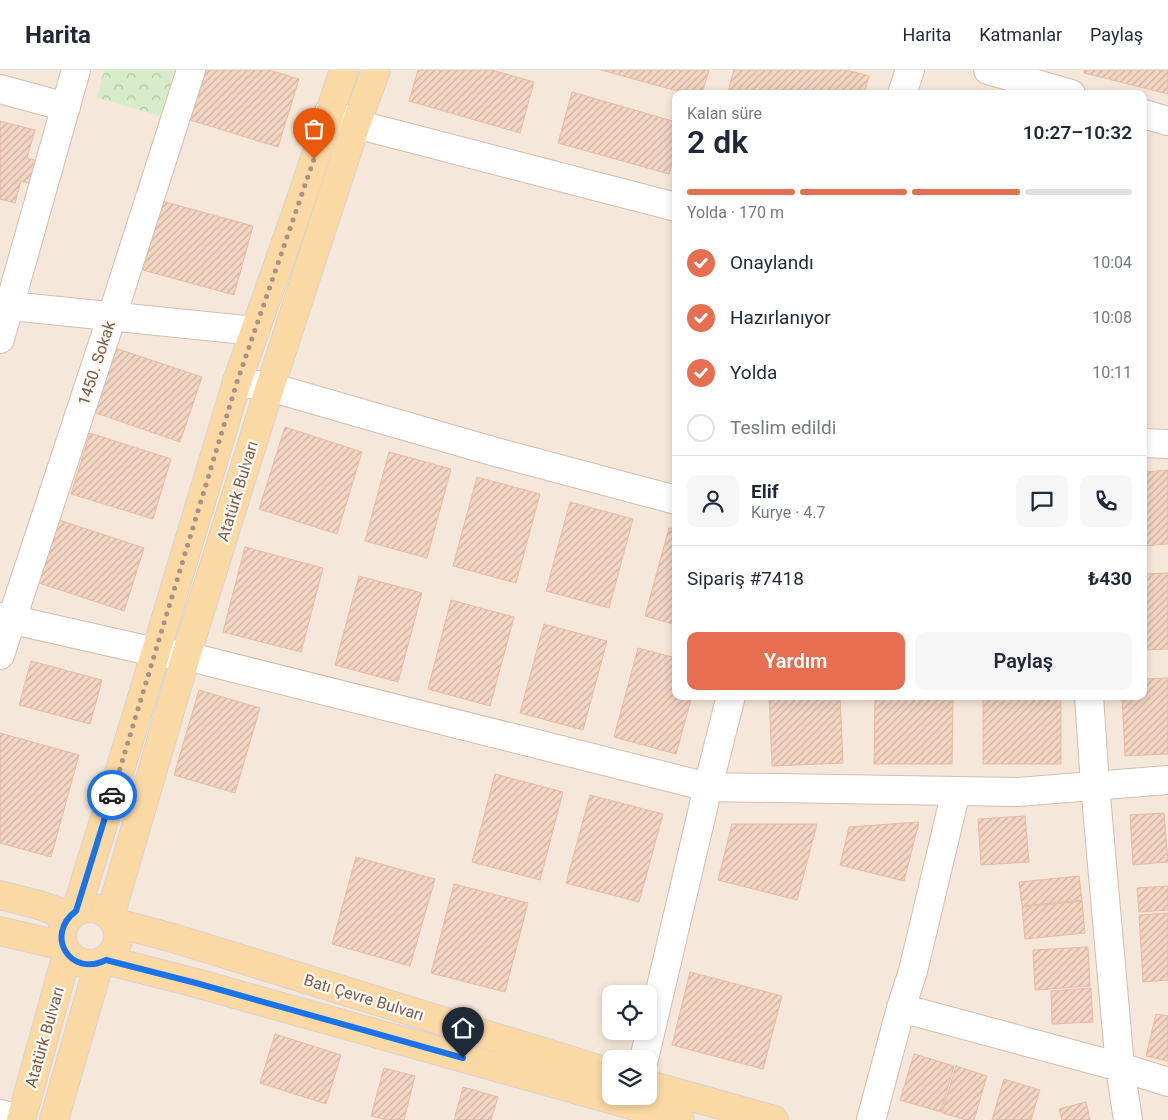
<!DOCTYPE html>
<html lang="tr">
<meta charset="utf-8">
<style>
body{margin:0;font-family:Roboto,sans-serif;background:#f6f6f7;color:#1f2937;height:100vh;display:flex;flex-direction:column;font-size:19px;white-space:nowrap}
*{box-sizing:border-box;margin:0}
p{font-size:16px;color:#747a83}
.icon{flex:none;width:28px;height:28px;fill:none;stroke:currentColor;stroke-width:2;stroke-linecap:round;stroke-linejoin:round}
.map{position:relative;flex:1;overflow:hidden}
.drawer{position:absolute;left:672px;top:20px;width:475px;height:610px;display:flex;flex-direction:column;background:#fff;border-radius:10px;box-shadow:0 2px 8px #0003}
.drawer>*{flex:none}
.tools{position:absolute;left:602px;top:915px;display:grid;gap:10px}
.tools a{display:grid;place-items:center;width:55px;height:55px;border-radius:10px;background:#fff;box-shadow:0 2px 8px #0003;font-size:25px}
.pin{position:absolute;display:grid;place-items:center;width:42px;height:42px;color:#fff;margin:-51px -21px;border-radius:50% 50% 50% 0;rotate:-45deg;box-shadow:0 0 5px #0007}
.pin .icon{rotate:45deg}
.courier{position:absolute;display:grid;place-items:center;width:50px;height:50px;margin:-25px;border:4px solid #1a73e8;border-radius:50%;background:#fff;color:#222;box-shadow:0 1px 6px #0007}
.headline em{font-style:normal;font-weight:600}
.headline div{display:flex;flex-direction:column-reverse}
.headline{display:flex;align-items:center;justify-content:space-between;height:85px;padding:0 15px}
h1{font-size:32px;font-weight:600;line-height:38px}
.bar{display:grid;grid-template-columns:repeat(4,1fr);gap:8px 5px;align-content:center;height:60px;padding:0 15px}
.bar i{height:6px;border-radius:4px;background:#e0e1e3}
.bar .selected{background:#e76f51}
.bar p{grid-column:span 4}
.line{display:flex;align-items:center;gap:12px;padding:0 15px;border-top:1px solid #e0e1e3}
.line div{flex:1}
.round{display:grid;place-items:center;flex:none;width:52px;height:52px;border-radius:10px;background:#f6f6f7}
ol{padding:0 15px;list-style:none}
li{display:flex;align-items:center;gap:15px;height:55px}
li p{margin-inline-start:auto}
li .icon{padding:5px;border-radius:50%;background:#e76f51;color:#fff;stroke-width:4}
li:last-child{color:#747a83}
li i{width:28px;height:28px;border:2px solid #e0e1e3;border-radius:50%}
.cta{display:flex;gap:10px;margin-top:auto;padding:10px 15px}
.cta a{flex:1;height:58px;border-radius:10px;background:#e76f51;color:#fff;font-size:20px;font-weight:600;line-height:58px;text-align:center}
.cta a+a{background:#f6f6f7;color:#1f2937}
header{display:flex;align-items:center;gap:30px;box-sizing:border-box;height:70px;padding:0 25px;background:#fff;border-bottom:1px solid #e0e1e3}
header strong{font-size:24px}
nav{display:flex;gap:28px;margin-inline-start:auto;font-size:18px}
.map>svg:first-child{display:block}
</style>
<header>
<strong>Harita</strong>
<nav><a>Harita</a><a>Katmanlar</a><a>Paylaş</a></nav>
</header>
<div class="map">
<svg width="1168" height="1050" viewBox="0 0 1168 1050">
<defs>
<pattern id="park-crowns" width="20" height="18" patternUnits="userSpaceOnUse" patternTransform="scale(1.25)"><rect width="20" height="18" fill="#d8ecc9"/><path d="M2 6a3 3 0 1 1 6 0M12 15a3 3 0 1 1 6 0" fill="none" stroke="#b4c2a5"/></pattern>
<pattern id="building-hatch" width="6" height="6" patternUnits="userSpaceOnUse" patternTransform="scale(1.25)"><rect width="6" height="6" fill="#f3d5c3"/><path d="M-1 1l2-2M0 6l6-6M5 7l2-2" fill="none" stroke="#cab0a1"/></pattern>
</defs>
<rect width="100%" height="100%" fill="#fdf6ec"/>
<!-- residential -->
<path fill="#f5e8da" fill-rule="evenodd" d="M0,0H1168V1050H0ZM676,24H1144V626H676ZM611,924H649V961H611ZM611,989H649V1026H611Z"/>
<!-- park -->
<path fill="url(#park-crowns)" d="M104,0H184L169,48L97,28Z"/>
<!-- building -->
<path fill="url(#building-hatch)" stroke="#e6bba3" d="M206,0H269L299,9L278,77L190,50Z
M418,0H492L534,12L520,63L409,31Z
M601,0H709L702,24H688Z
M734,0H846L869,6L864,24H727Z
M1084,0H1168V24L1084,3Z
M572,22L676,52V78L669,104L558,73Z
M0,51L35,60L27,88L42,92L35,115L21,111L15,133L0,129Z
M162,131L253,156L234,225L143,200Z
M115,278L202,307L180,372L93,342Z
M285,357L362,382L337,464L259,439Z
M90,363L171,389L153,449L71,424Z
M389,382L451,399L427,488L365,471Z
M1168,400V474L1144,476V402Z
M477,407L540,424L516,513L453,496Z
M570,432L633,449L609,538L546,521Z
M59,450L144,478L124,541L39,513Z
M669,458L676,459V555L645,546Z
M245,477L323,498L301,582L223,562Z
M1168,503V579L1144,580V504Z
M359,506L422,523L398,612L335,595Z
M451,530L514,547L490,636L428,619Z
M544,554L607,571L583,660L520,643Z
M638,578L676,588V626H692L676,684L614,667Z
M31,591L102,610L90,654L19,635Z
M1168,608V684L1125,686L1122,626H1144V609Z
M199,620L260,638L235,723L174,705Z
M769,626H840L843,693L772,696Z
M875,626H953L952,694H874Z
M983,626H1061V694H983Z
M0,663L79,685L51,787L0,773Z
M495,704L563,722L540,810L472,792Z
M590,725L663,744L639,832L566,813Z
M1164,743L1168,792L1133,795L1130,745Z
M1025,746L1029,792L981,795L978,749Z
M919,752L904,811L840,795L849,757Z
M732,754H817L797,830L718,810Z
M356,787L435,809L410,896L332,874Z
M1079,806L1082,830L1022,836L1019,812Z
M454,814L528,833L505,922L431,903Z
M1168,816V840L1139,842L1137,818Z
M1082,831L1085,863L1025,869L1022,837Z
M1168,843V910L1143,912L1139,845Z
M1088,877L1090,916L1035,920L1033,880Z
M690,902L782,926L763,999L672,975Z
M1091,918L1093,952L1052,954L1051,921Z
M1156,944L1168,946V991L1146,986Z
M275,964L341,985L326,1034L260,1013Z
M914,984L954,996L941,1042L900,1030Z
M956,996L987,1006L974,1050H966L942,1043Z
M384,998L415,1006L404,1050H386L371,1046Z
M1004,1009L1040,1020L1031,1050H992Z
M463,1017L498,1027L491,1050H454Z
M1086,1032L1090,1050H1062L1059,1039Z"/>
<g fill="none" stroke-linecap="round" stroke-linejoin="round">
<!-- minor casing -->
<g stroke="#d1beb0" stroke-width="30">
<path id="minor" d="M988,0L1071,24
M0,19L66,37
M902,24L910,0
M329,42L356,54L676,137
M1144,44L1168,51
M0,235L255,261
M0,269L76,0
M237,312L270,317L492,381L676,430
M1144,373L1168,374
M0,547L155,582L186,586L708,717L1018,722L1168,710
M0,585L112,246L191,0
M1089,626L1095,715L1120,997L1128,1050
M901,938L1120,997L1168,1012
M644,989L708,717L731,626
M0,1044L21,1050
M871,1050L901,938L913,901L956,721"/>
</g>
<!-- major casing -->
<g stroke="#dad1cd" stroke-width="30">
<path id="major" d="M0,825L39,835L70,846
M62 866a28 28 0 1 1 56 0a28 28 0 1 1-56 0Z
M76,841L132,661L237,312L304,121L344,0
M110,846L186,586L270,317L356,54L376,0
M116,853L173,868L611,1003
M0,861L63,876
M106,890L196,913L635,1036L680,1050
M649,1015L774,1050
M21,1050L67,884
M54,1050L99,894"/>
</g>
<!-- minor -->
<use href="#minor" stroke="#fff" stroke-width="28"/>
<!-- major -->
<use href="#major" stroke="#fbd9a5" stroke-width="28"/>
</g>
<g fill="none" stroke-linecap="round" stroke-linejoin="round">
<!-- done -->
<path stroke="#a89285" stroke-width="5" stroke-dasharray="0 9" d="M112,725L237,312L314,89"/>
<!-- route -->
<path stroke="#1a73e8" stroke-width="6" d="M112,725L76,841C44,865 70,908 106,890L196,913L463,988"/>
</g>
<g text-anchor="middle" stroke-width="4.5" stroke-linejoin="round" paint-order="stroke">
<!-- street labels -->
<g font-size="16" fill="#7a5c4d" stroke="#fffaf3">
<text transform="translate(96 293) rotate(-72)" y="6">1450. Sokak</text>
<text transform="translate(237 421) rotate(-73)" y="6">Atatürk Bulvarı</text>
<text transform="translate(364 927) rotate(17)" y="6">Batı Çevre Bulvarı</text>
<text transform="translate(44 967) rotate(-74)" y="6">Atatürk Bulvarı</text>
</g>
</g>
</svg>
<div class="tools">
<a><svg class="icon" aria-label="locate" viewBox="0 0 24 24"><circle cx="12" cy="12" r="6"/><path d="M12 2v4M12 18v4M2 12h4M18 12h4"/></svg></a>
<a><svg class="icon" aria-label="layers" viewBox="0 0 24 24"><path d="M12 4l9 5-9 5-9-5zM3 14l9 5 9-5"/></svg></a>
</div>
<div class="pin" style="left:314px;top:89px;background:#ea580c"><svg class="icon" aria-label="bag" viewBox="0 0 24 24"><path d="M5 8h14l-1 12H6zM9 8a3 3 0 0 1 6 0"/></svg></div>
<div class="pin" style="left:463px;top:988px;background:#1f2937"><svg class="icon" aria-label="home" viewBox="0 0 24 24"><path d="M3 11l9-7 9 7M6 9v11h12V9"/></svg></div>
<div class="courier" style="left:112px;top:725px"><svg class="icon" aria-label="car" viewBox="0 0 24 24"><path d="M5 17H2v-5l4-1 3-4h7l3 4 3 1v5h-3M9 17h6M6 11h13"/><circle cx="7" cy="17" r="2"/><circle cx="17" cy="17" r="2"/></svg></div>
<section class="drawer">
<div class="headline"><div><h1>2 dk</h1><p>Kalan süre</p></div><em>10:27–10:32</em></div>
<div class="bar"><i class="selected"></i><i class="selected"></i><i class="selected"></i><i></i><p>Yolda · 170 m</p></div>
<ol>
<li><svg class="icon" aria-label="check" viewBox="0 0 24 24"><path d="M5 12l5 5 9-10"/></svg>Onaylandı<p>10:04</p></li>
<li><svg class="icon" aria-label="check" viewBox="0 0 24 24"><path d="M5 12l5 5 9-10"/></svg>Hazırlanıyor<p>10:08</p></li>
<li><svg class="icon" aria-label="check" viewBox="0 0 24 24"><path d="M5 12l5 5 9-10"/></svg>Yolda<p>10:11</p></li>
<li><i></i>Teslim edildi</li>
</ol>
<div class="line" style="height:90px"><a class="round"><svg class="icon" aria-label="person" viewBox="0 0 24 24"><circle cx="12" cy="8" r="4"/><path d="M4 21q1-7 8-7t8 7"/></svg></a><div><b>Elif</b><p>Kurye · 4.7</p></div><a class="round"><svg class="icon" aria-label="chat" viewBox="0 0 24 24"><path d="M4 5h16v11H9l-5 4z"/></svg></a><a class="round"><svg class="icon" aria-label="phone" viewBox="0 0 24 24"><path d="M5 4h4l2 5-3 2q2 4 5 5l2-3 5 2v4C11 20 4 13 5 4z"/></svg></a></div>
<div class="line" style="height:65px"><div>Sipariş #7418</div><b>₺430</b></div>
<div class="cta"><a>Yardım</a><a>Paylaş</a></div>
</section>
</div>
